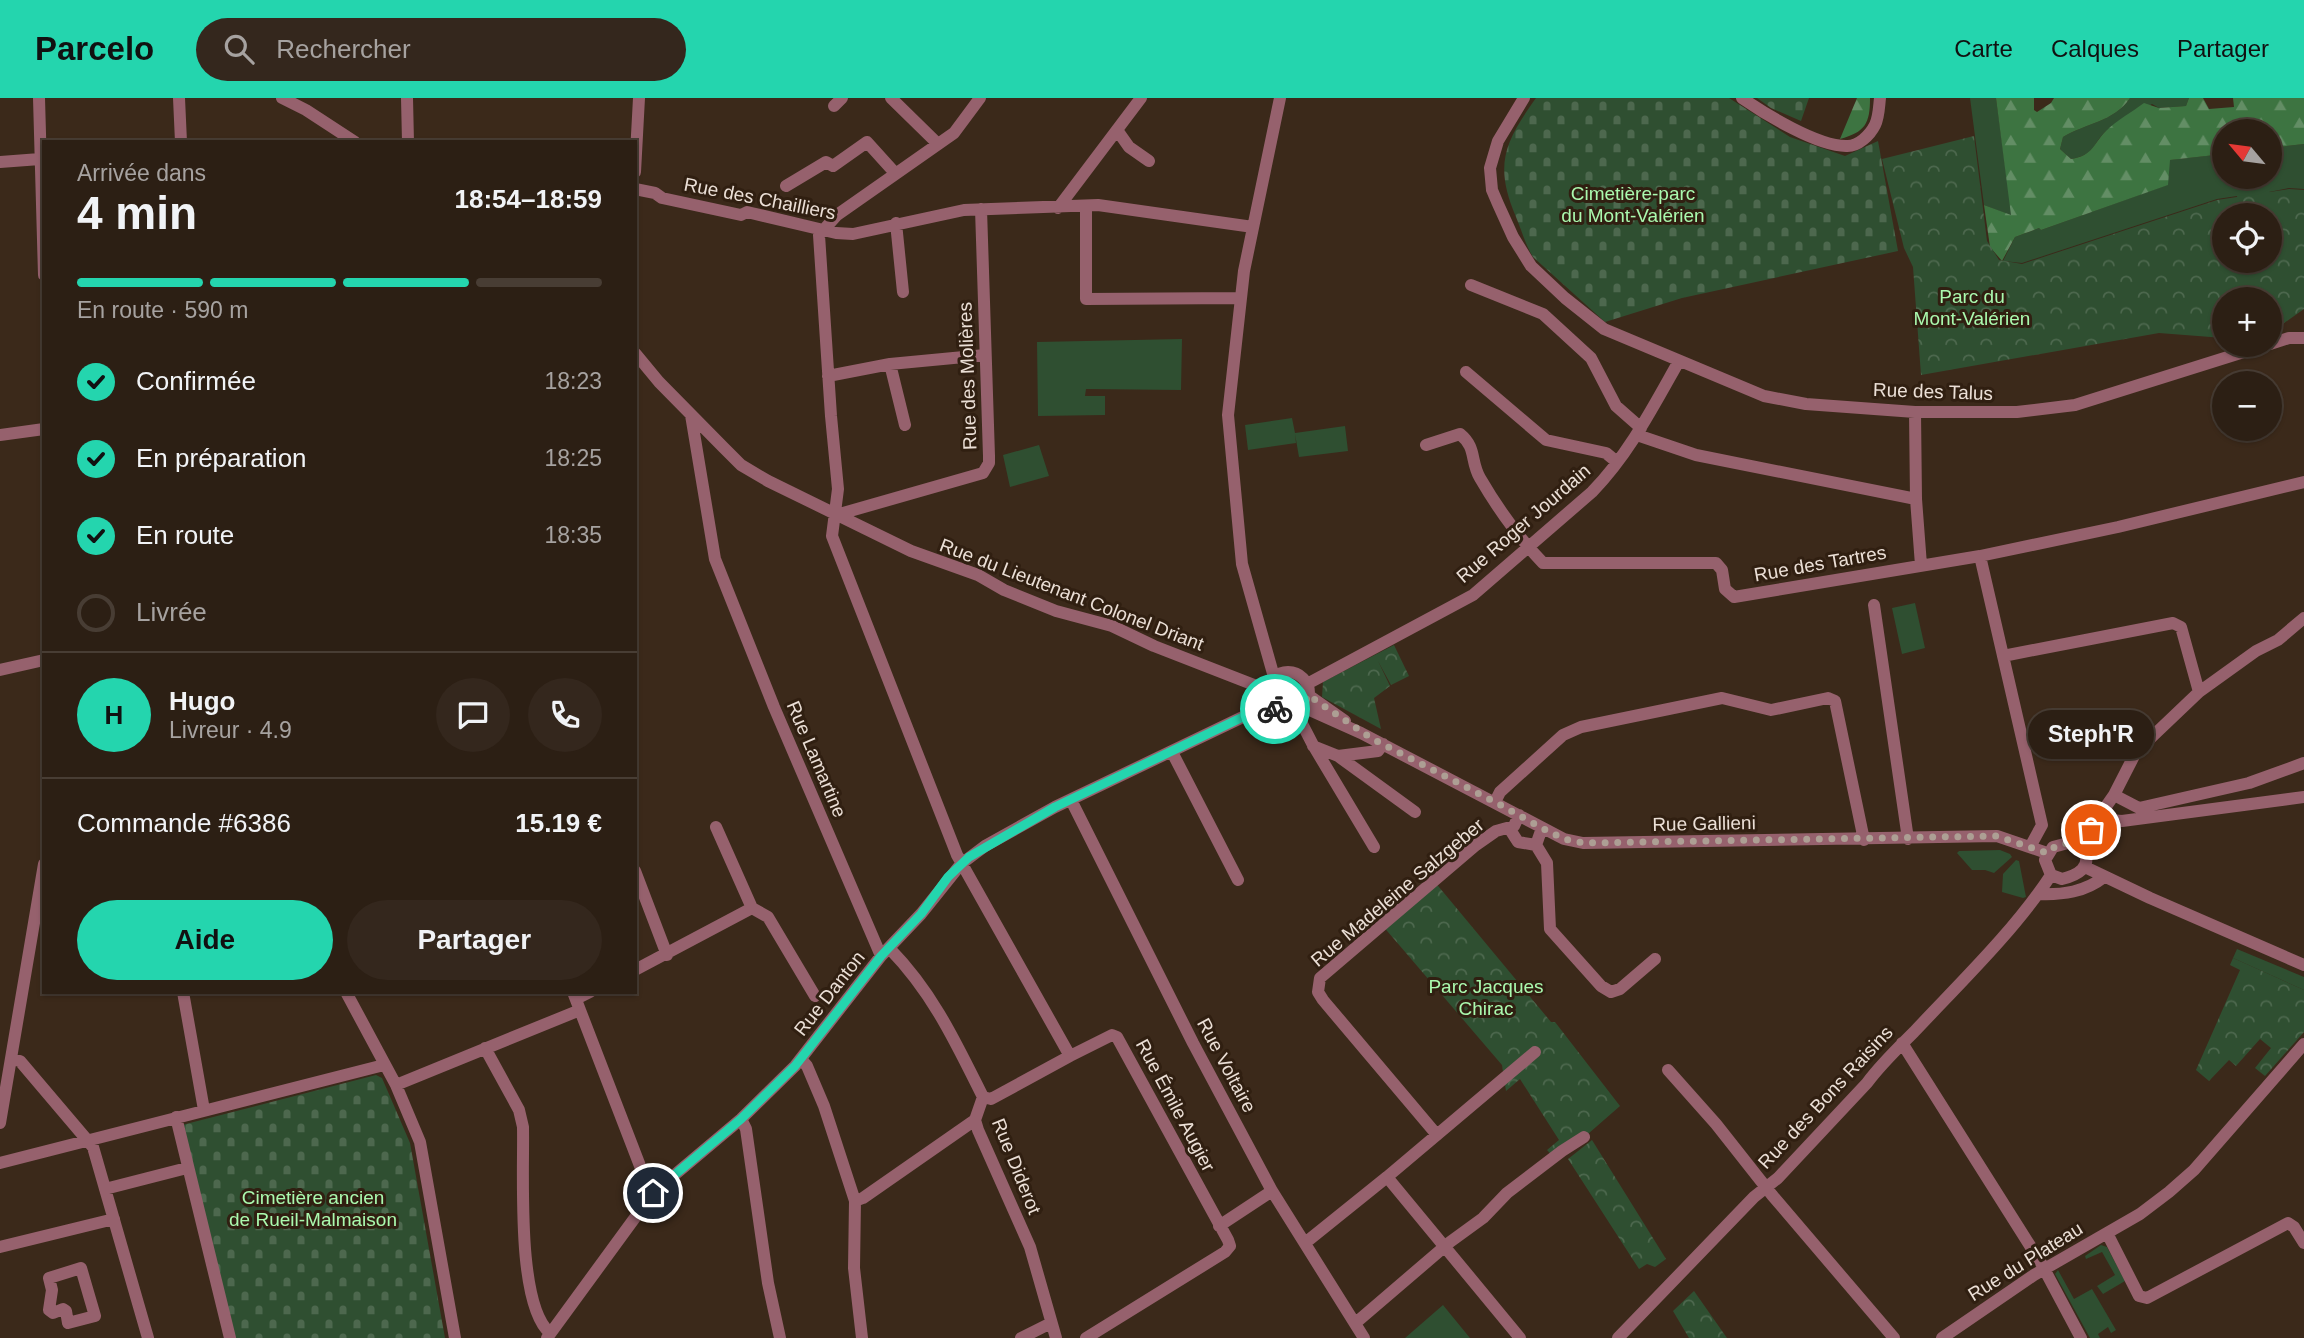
<!DOCTYPE html>
<html lang="fr">
<meta charset="utf-8">
<style>
body{margin:0;font-family:Helvetica,sans-serif;background:#34271d;color:#f1f3f6;height:100vh;display:flex;flex-direction:column;font-size:26px;white-space:nowrap}
*{box-sizing:border-box;margin:0}
p{font-size:23px;color:#a6a2a0}
.icon{flex:none;width:38px;height:38px;fill:none;stroke:currentColor;stroke-width:2;stroke-linecap:round;stroke-linejoin:round}
.map{position:relative;flex:1;overflow:hidden}
.drawer{position:absolute;left:42px;top:42px;width:595px;height:854px;display:flex;flex-direction:column;background:#2c1f14;border-radius:0px;box-shadow:0 2px 5px #0004,0 0 0 2px #483d34}
.drawer>*{flex:none}
.needle{width:46px;rotate:299deg}
.buttons{position:absolute;left:2212px;top:21px;display:grid;gap:14px}
.buttons a{display:grid;place-items:center;width:70px;height:70px;border-radius:50%;background:#2c1f14;box-shadow:0 2px 5px #0004,0 0 0 2px #483d34;font-size:35px}
.pin{position:absolute;display:grid;place-items:center;width:60px;height:60px;color:#fff;margin:-30px;border:4px solid #fff;border-radius:50%;box-shadow:0 2px 7px #0007}
.courier{position:absolute;display:grid;place-items:center;width:70px;height:70px;margin:-35px;border:5px solid #24d5ae;border-radius:50%;background:#fff;color:#222;box-shadow:0 2px 9px #0007}
.bubble{position:absolute;height:49px;border-radius:24px;background:#2c1f14;box-shadow:0 2px 5px #0004,0 0 0 2px #483d34;font-size:23px;font-weight:800;line-height:49px;text-align:center}
.head em{font-style:normal;font-weight:800}
.head div{display:flex;flex-direction:column-reverse}
.head{display:flex;align-items:center;justify-content:space-between;height:119px;padding:0 35px}
h1{font-size:46px;font-weight:800;line-height:52px}
.bar{display:grid;grid-template-columns:repeat(4,1fr);gap:10px 7px;align-content:center;height:84px;padding:0 35px}
.bar i{height:9px;border-radius:5px;background:#483d34}
.bar .on{background:#24d5ae}
.bar p{grid-column:span 4}
.line{display:flex;align-items:center;gap:18px;padding:0 35px;border-top:2px solid #483d34}
.line div{flex:1}
.round{display:grid;place-items:center;flex:none;width:74px;height:74px;border-radius:37px;background:#34271d}
ol{padding:0 35px;list-style:none}
li{display:flex;align-items:center;gap:21px;height:77px}
li p{margin-inline-start:auto}
li .icon{padding:7px;border-radius:50%;background:#24d5ae;color:#111;stroke-width:4}
li:last-child{color:#a6a2a0}
li i{width:38px;height:38px;border:4px solid #483d34;border-radius:50%}
.action{display:flex;gap:14px;margin-top:auto;padding:14px 35px}
.action a{flex:1;height:80px;border-radius:42px;background:#24d5ae;color:#111;font-size:28px;font-weight:800;line-height:80px;text-align:center}
.action a+a{background:#34271d;color:#f1f3f6}
header{display:flex;align-items:center;gap:42px;box-sizing:border-box;height:98px;padding:0 35px;background:#24d5ae;color:#111}
header strong{font-size:33px}
nav{display:flex;gap:38px;margin-inline-start:auto;font-size:24px}
.search{width:490px;height:63px;background:#34271d;display:flex;align-items:center;gap:18px;box-sizing:border-box;padding:0 24px;border-radius:38px;color:#a6a2a0;font-size:26px}
.map>svg:first-child{display:block}
</style>
<header>
<strong>Parcelo</strong>
<div class="search"><svg class="icon" aria-label="search" viewBox="0 0 24 24"><circle cx="10" cy="10" r="6"/><path d="M15 15l6 6"/></svg>Rechercher</div>
<nav><a>Carte</a><a>Calques</a><a>Partager</a></nav>
</header>
<div class="map">
<svg width="2304" height="1240" viewBox="0 0 2304 1240">
<defs>
<pattern id="forest-firs" width="22" height="20" patternUnits="userSpaceOnUse" patternTransform="scale(1.75)"><rect width="22" height="20" fill="#3d7441"/><path d="M5 1l3.5 6h-7zM16 11l3.5 6h-7z" fill="#638e65"/></pattern>
<pattern id="cemetery-stones" width="16" height="16" patternUnits="userSpaceOnUse" patternTransform="scale(1.75)"><rect width="16" height="16" fill="#2f4f31"/><path d="M2 7V4a2 2 0 0 1 4 0v3zM10 15v-3a2 2 0 0 1 4 0v3z" fill="#4d684e"/></pattern>
<pattern id="park-crowns" width="20" height="18" patternUnits="userSpaceOnUse" patternTransform="scale(1.75)"><rect width="20" height="18" fill="#2f4f31"/><path d="M2 6a3 3 0 1 1 6 0M12 15a3 3 0 1 1 6 0" fill="none" stroke="#4d684e"/></pattern>
</defs>
<rect width="100%" height="100%" fill="#3b291a"/>
<!-- grass -->
<path fill="#2f4f31" d="M1970,0H1996L2012,118L1984,107Z
M2130,0H2189L2186,8L2159,10L2152,6C2138,15 2123,22 2109,31C2092,43 2098,56 2071,61L2060,51L2063,39C2086,25 2114,24 2130,0Z
M2304,46V91L2289,90L2269,94L2270,102L2276,100V105L2264,117H2244L2234,112L2233,108L2238,107L2237,98L2217,101L2022,165L2003,163L2015,139L2039,130L2041,132L2167,87L2169,62L2224,56V79H2270V50Z
M1182,241L1181,292L1086,291L1085,298H1105V317L1038,318L1037,244Z
M1292,320L1295,335L1345,328L1348,353L1299,359L1295,336L1296,345L1248,352L1245,327Z
M1039,347L1049,378L1010,389L1003,357Z
M1915,505L1925,550L1902,556L1892,510Z
M2000,752L2010,756L2012,759L1994,775L1985,772H1972L1957,755L1959,753Z
M2016,762L2019,763L2026,799L2023,800L2002,794L2003,776Z
M2237,851L2304,879V892L2233,860Z
M2101,1147L2107,1149L2125,1183L2103,1196L2097,1188L2115,1177L2102,1154L2086,1161L2085,1158Z
M2058,1172L2074,1201L2092,1191L2116,1232L2111,1235L2108,1229L2098,1236L2100,1240H2090L2055,1176Z
M1443,1207L1470,1240H1405Z"/>
<!-- forest -->
<path fill="url(#forest-firs)" d="M1857,0H1870C1870,26 1865,34 1840,41Z
M1996,0H2034V12L2037,14L2051,5L2054,0H2130C2114,24 2086,25 2063,39L2060,51L2071,61C2094,57 2092,47 2106,33C2117,22 2132,14 2144,5L2159,10L2186,8L2189,0H2203L2209,11L2234,9L2233,0H2304V46L2270,50V33H2224V56L2170,62L2168,87L2041,132L2039,130L2015,139L2002,163L1990,149L1984,107L2011,117Z"/>
<!-- cemetery -->
<path fill="url(#cemetery-stones)" d="M1536,0H1729L1790,39L1845,58L1878,43L1898,153L1682,200L1605,224L1533,159C1525,146 1522,133 1516,119C1494,67 1504,45 1536,0Z
M1757,0H1809L1801,23L1771,10Z
M376,977L382,980L410,1045L445,1240H235L182,1027Z"/>
<!-- park -->
<path fill="url(#park-crowns)" fill-rule="evenodd" d="M1974,38L1987,143L1999,162L2022,166L2217,102L2289,91L2304,92V211L2270,235V201H2224V240L2159,235L1921,277L1913,169L1904,150L1882,61ZM2270,117V163H2224V117Z
M1394,547L1409,578L1391,587L1378,563L1390,588L1374,600L1381,631L1322,599L1323,584Z
M1434,783L1551,924H1555L1620,1008L1557,1063L1547,1052L1559,1042L1520,981L1506,993L1502,967L1382,827Z
M2233,860L2304,892V934L2265,978L2255,970L2271,950L2260,941L2236,968L2229,962L2209,983L2196,972L2240,872L2230,867Z
M1592,1042L1666,1161L1655,1169L1647,1166L1639,1171L1568,1061Z
M1694,1193L1727,1240H1689L1673,1213Z"/>
<g fill="none" stroke-linecap="round" stroke-linejoin="round">
<!-- minor -->
<path stroke="#96616d" stroke-width="12" d="M39,0L44,177
M179,0L181,44
M282,0L306,12L355,44
M407,0L408,44
M891,0L938,46
M980,0L954,35L837,117L819,137L831,318L838,391L832,438L957,757L1070,958L1112,937L1117,939L1228,1142L1230,1148L1225,1154L1086,1240
M1524,0L1498,43L1490,70L1492,92L1498,106L1513,139L1531,168L1565,200L1604,231L1764,298L1806,306L1915,314H2017L2075,307L2266,247
M1742,0C1765,16 1817,48 1846,48C1858,49 1870,37 1875,27C1879,19 1879,8 1880,0
M834,8L842,0
M1117,32L1129,49L1149,63
M0,64L40,61
M635,74L639,0
M786,88L826,64L833,68L867,44L895,75
M635,91L655,95L662,100L741,117L747,114L836,135L853,136L964,112L1098,107L1253,129
M1086,109V201L1240,200
M1058,110L1141,0
M896,125L903,194
M1471,187L1543,216L1591,260L1616,308L1641,330
M2270,246L2289,240H2304
M635,255L659,284L723,349L741,367L768,383L911,453L978,477L1004,492L1056,513L1112,528L1154,548L1267,592
M890,266L905,327
M1466,274L1546,342L1606,355L1617,364
M828,278L890,266L985,257
M1915,314L1916,401L1921,467
M691,317L715,461L774,609L881,858
M0,337L44,331
M1637,337L1696,357L1916,401
M1426,347L1460,336C1477,350 1470,363 1480,380C1498,411 1518,439 1543,465H1716L1722,472L1725,491L1734,499L1980,458L2118,429L2304,384
M836,417L983,375L989,365V358L981,111
M1980,458L2042,727L2030,749
M1874,507L1908,741
M2003,558L2173,525L2181,529L2199,594
M0,572L44,562
M1267 595a21 21 0 1 1 42 0a21 21 0 1 1-42 0Z
M1274,579L1242,466L1228,317L1244,173L1280,0
M1307,586L1473,497L1592,394C1629,356 1653,309 1679,263
M1308,597L1345,623
M1303,609L1361,635L1564,741L1583,745L1997,738L2047,755
M1296,614L1313,647L1374,749
M1313,648L1338,658L1415,714
M1172,654L1238,782
M1338,658L1378,653L1383,646
M2114,697L2139,710L2249,685L2304,665
M1071,702L1193,945L1272,1093L1364,1240
M1495,704L1500,694L1563,637L1581,629L1722,600L1771,612L1828,600L1835,603L1864,742
M2100,718L2110,722L2122,723L2304,699
M716,729L752,810
M1509,730L1518,744L1536,747
M1542,730L1536,747L1547,765L1550,831L1601,888L1611,894L1620,891L1655,861
M2068,745H2076L2085,752C2091,770 2078,777 2062,781L2051,777L2045,762L2053,749Z
M2079,747L2114,697L2136,654L2199,594L2256,553L2278,542L2304,520
M2085,769L2150,800L2304,867
M635,773L667,857
M2038,796C2063,797 2085,794 2104,779
M890,851C933,895 956,945 983,999L975,1022L978,1032L1030,1149L1056,1240
M635,872L752,810L768,819L815,898
M183,894L204,1012
M346,894L396,987L420,1044L455,1240
M573,894L647,1086L653,1095
M576,901L590,894
M1902,945L2041,1165L2081,1240
M485,950L519,1012L523,1029C524,1074 516,1206 550,1235
M11,961L20,963L93,1049L148,1240
M801,961L807,968L824,1008L855,1103L854,1170L862,1240
M1668,972L1716,1026L1772,1097L1894,1240
M396,987L580,912
M983,999L991,1001L1070,958
M176,1019L230,1240
M741,1021L746,1031L768,1185L780,1240
M0,1025L44,766
M1437,1037L1323,902L1318,894L1320,880L1476,747L1496,733L1514,728L1519,717
M0,1065L384,967
M1387,1079L1520,1240
M105,1091L187,1070
M855,1103L863,1100L975,1022
M1219,1128L1272,1093
M2107,1135L2139,1198L2147,1200L2288,1125L2294,1129L2304,1145
M1305,1145L1387,1079L1535,954
M0,1149L114,1121
M81,1170L95,1218L68,1225L66,1213L63,1211L53,1215L49,1212L52,1192L49,1180Z
M1359,1222L1450,1144L1483,1120L1507,1095L1562,1053L1584,1039
M547,1240L653,1095L741,1021L795,968L881,858L921,816L961,766L985,748L1055,709L1270,606
M1021,1240L1051,1225
M1618,1240L1754,1099L1778,1080L1867,985C1881,966 1897,951 1914,934C1960,885 2015,832 2051,777
M1942,1240L2034,1177L2140,1116L2169,1094L2194,1072L2304,946"/>
</g>
<g fill="none" stroke-linecap="round" stroke-linejoin="round">
<!-- done -->
<path stroke="#ad9f94" stroke-width="7" stroke-dasharray="0 12.6" d="M1275,611C1290,619 1304,613 1308,597L1371,640L1495,704L1542,730L1564,741L1583,745L1997,738L2047,755C2056,746 2067,743 2080,747L2091,732"/>
<!-- route -->
<path stroke="#24d5ae" stroke-width="9" d="M653,1095L741,1021L795,968L881,858L921,816L948,779L969,759L1055,709L1270,606L1275,611"/>
</g>
<g text-anchor="middle" stroke-width="6" stroke-linejoin="round" paint-order="stroke">
<!-- park labels -->
<g font-size="19" fill="#aaf9ae" stroke="#301f11">
<text x="1633" y="102">Cimetière-parc<tspan x="1633" dy="22">du Mont-Valérien</tspan></text>
<text x="1972" y="205">Parc du<tspan x="1972" dy="22">Mont-Valérien</tspan></text>
<text x="1486" y="895">Parc Jacques<tspan x="1486" dy="22">Chirac</tspan></text>
<text x="313" y="1106">Cimetière ancien<tspan x="313" dy="22">de Rueil-Malmaison</tspan></text>
</g>
<!-- street labels -->
<g font-size="19" fill="#ebdfd6" stroke="#301f11">
<text transform="translate(760 100) rotate(11)" y="7">Rue des Chailliers</text>
<text transform="translate(967 278) rotate(-92)" y="7">Rue des Molières</text>
<text transform="translate(1933 293) rotate(2)" y="7">Rue des Talus</text>
<text transform="translate(1523 425) rotate(-41)" y="7">Rue Roger Jourdain</text>
<text transform="translate(1820 465) rotate(-10)" y="7">Rue des Tartres</text>
<text transform="translate(1072 496) rotate(21)" y="7">Rue du Lieutenant Colonel Driant</text>
<text transform="translate(817 661) rotate(67)" y="7">Rue Lamartine</text>
<text transform="translate(1704 725) rotate(-1)" y="7">Rue Gallieni</text>
<text transform="translate(1397 794) rotate(-40)" y="7">Rue Madeleine Salzgeber</text>
<text transform="translate(829 895) rotate(-52)" y="7">Rue Danton</text>
<text transform="translate(1227 967) rotate(62)" y="7">Rue Voltaire</text>
<text transform="translate(1825 999) rotate(-47)" y="7">Rue des Bons Raisins</text>
<text transform="translate(1176 1007) rotate(62)" y="7">Rue Émile Augier</text>
<text transform="translate(1017 1068) rotate(68)" y="7">Rue Diderot</text>
<text transform="translate(2025 1163) rotate(-32)" y="7">Rue du Plateau</text>
</g>
</g>
</svg>
<div class="buttons">
<a><svg class="needle" viewBox="-14 -14 28 28"><path d="M0-13l5 13h-10z" fill="#e53935"/><path d="M0 13l5-13h-10z" fill="#a6a2a0"/></svg></a>
<a><svg class="icon" aria-label="locate" viewBox="0 0 24 24"><circle cx="12" cy="12" r="6"/><path d="M12 2v4M12 18v4M2 12h4M18 12h4"/></svg></a>
<a>+</a>
<a>−</a>
</div>
<div class="pin" style="left:2091px;top:732px;background:#ea580c"><svg class="icon" aria-label="bag" viewBox="0 0 24 24"><path d="M5 8h14l-1 12H6zM9 8a3 3 0 0 1 6 0"/></svg></div>
<div class="pin" style="left:653px;top:1095px;background:#1f2937"><svg class="icon" aria-label="home" viewBox="0 0 24 24"><path d="M3 11l9-7 9 7M6 9v11h12V9"/></svg></div>
<div class="courier" style="left:1275px;top:611px"><svg class="icon" aria-label="bike" viewBox="0 0 24 24"><circle cx="6" cy="16" r="4"/><circle cx="18" cy="16" r="4"/><path d="M6 16l4-8h5l3 8M10 8l3 8H6M13 5h3"/></svg></div>
<div class="bubble" style="left:2028px;top:612px;width:126px">Steph'R</div>
<section class="drawer">
<div class="head"><div><h1>4 min</h1><p>Arrivée dans</p></div><em>18:54–18:59</em></div>
<div class="bar"><i class="on"></i><i class="on"></i><i class="on"></i><i></i><p>En route · 590 m</p></div>
<ol>
<li><svg class="icon" aria-label="check" viewBox="0 0 24 24"><path d="M5 12l5 5 9-10"/></svg>Confirmée<p>18:23</p></li>
<li><svg class="icon" aria-label="check" viewBox="0 0 24 24"><path d="M5 12l5 5 9-10"/></svg>En préparation<p>18:25</p></li>
<li><svg class="icon" aria-label="check" viewBox="0 0 24 24"><path d="M5 12l5 5 9-10"/></svg>En route<p>18:35</p></li>
<li><i></i>Livrée</li>
</ol>
<div class="line" style="height:126px"><b class="round" style="background:#24d5ae;color:#111">H</b><div><b>Hugo</b><p>Livreur · 4.9</p></div><a class="round"><svg class="icon" aria-label="chat" viewBox="0 0 24 24"><path d="M4 5h16v11H9l-5 4z"/></svg></a><a class="round"><svg class="icon" aria-label="phone" viewBox="0 0 24 24"><path d="M5 4h4l2 5-3 2q2 4 5 5l2-3 5 2v4C11 20 4 13 5 4z"/></svg></a></div>
<div class="line" style="height:91px"><div>Commande #6386</div><b>15.19 €</b></div>
<div class="action"><a>Aide</a><a>Partager</a></div>
</section>
</div>
